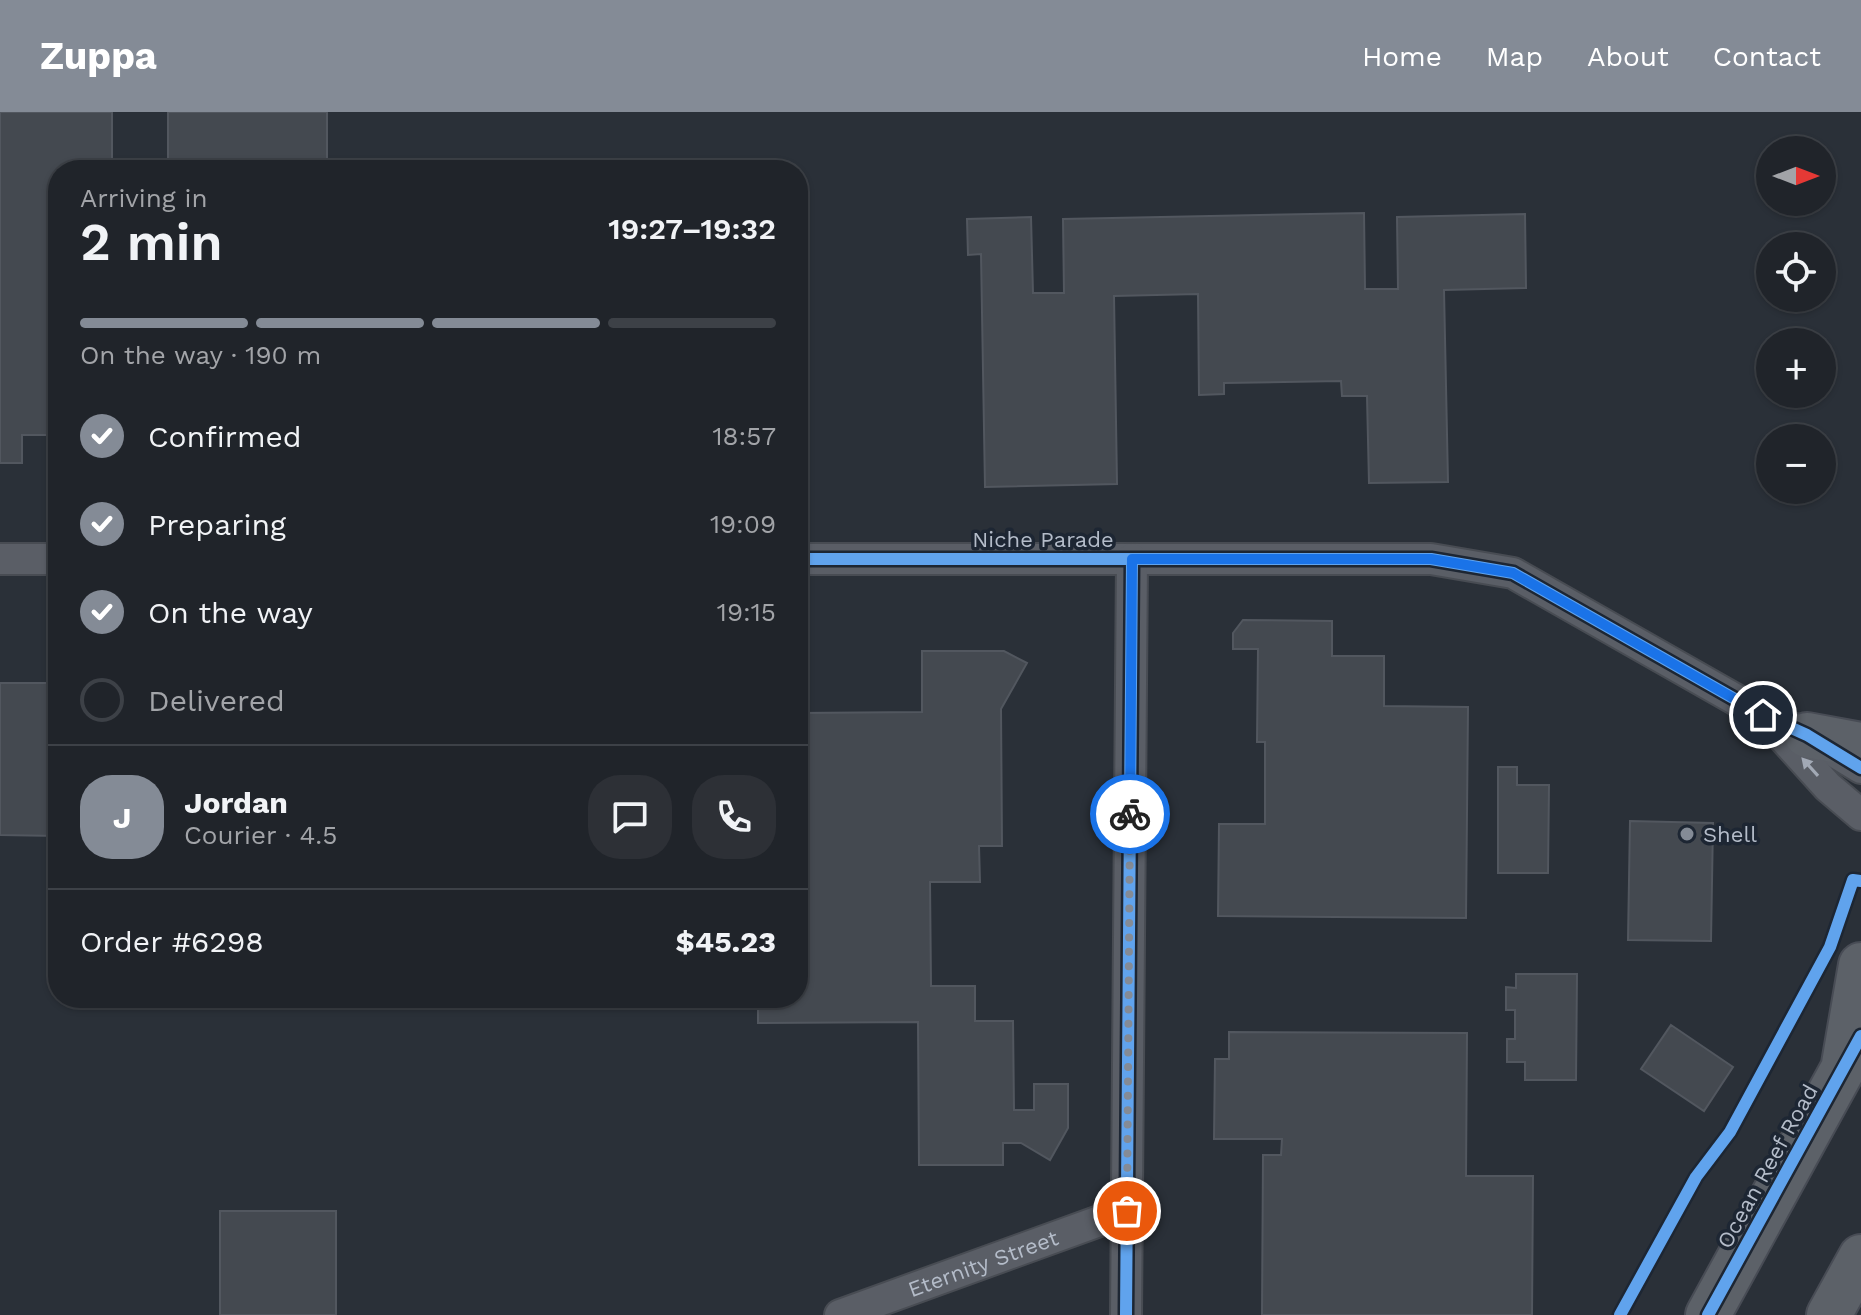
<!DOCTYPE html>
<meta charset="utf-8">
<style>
body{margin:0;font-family:"Work Sans",sans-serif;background:#2d3036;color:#f1f3f6;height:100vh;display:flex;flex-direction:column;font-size:30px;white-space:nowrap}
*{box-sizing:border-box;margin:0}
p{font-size:26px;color:#a2a4a8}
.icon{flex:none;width:44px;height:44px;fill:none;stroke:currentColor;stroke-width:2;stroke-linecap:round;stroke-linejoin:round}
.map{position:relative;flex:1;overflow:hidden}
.details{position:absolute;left:48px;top:48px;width:760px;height:848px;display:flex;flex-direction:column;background:#20242a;border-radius:32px;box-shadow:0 2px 6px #0004,0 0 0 2px #3d4147}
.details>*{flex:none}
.needle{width:52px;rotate:90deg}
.controls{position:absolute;left:1756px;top:24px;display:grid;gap:16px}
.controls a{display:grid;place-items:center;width:80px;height:80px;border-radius:50%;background:#20242a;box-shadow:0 2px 6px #0004,0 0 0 2px #3d4147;font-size:40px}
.pin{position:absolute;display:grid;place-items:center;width:68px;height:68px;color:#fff;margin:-34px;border:4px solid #fff;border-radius:50%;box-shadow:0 2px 8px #0007}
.courier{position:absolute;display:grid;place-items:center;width:80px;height:80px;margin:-40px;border:6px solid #1a73e8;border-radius:50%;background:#fff;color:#222;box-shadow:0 2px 10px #0007}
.headline em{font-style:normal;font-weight:600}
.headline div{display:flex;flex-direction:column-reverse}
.headline{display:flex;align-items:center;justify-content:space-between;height:136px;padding:0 32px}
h1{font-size:52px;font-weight:600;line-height:60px}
.bar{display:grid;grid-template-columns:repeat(4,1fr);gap:12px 8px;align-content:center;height:96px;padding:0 32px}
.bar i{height:10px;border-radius:6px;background:#3d4147}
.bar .current{background:#848b96}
.bar p{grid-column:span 4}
.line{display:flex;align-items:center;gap:20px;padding:0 32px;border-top:2px solid #3d4147}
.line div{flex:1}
.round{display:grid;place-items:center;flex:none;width:84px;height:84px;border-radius:32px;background:#2d3036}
ol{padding:0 32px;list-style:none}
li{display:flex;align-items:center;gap:24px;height:88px}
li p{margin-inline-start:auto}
li .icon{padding:8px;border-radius:50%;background:#848b96;color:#fff;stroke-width:4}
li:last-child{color:#a2a4a8}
li i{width:44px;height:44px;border:4px solid #3d4147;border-radius:50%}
header{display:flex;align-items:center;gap:48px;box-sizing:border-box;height:112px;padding:0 40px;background:#848b96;color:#fff}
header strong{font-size:38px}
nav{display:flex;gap:44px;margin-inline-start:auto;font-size:28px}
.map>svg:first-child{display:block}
</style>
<header>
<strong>Zuppa</strong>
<nav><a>Home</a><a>Map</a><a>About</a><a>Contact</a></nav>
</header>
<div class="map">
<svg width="1861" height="1203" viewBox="0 0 1861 1203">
<rect width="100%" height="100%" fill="#2a3038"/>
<!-- building -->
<path fill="#444950" stroke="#52575f" stroke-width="2" d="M0,0H112V58H58V262H52V323H22V351H0Z
M168,0H327V58H168Z
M1364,101L1365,177H1398L1397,105L1525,102L1526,176L1444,178L1448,370L1369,371L1367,284H1342L1341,269L1224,271V282L1199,283L1198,182L1114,184L1117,372L985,375L981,142L968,143L967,107L1031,105L1033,181H1064L1063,107Z
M1243,508L1332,509V544H1384V594L1468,595L1466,806L1218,804L1219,712H1265V630H1257L1258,537H1233V521Z
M922,539H1004L1027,551L1001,597L1002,734H979L980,770H930L931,874H975V909H1013L1014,998H1034V972H1068V1016L1050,1048L1021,1031H1003V1053H919L918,910L758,911V886H798V601L922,600Z
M0,571H58V724L0,723Z
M1498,655H1517V673H1549L1548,761H1498Z
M1630,709L1713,711L1711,829L1628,828Z
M1516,862H1577L1576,968H1525V950H1507V927H1515V898H1506V875L1516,876Z
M1671,913L1733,955L1704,999L1641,957Z
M1229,920L1467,921L1466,1064H1533L1532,1203H1262L1263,1043H1281L1282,1027H1214L1215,947H1229Z
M220,1099H336V1203H220Z"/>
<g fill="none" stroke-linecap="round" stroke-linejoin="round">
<!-- minor casing -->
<g stroke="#484c53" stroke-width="34">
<g id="minor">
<path d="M0,447H58"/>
<path d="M798,447H1431L1513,461L1763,603L1807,623L1861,656"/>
<path d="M1772,613L1828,675L1861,703"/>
<path id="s1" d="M840,1203L1127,1099"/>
<path d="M1126,1203L1132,447"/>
</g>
</g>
<!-- primary casing -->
<g stroke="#484c55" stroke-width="48">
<path id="primary" d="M1807,623L1861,633
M1844,952L1861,853
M1708,1203L1861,924
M1829,1203L1861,1145"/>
</g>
<!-- minor -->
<use href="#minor" stroke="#5a5e66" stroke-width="30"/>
<!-- primary -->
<use href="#primary" stroke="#5c6168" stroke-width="44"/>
<!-- cycleway casing -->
<g stroke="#1d2633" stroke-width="17">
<path id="cycleway" d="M798,447H1431L1513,461L1763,603L1807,623L1861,656
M1126,1203L1132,447
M1620,1203L1696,1065L1730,1020L1830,835L1853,768L1861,769
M1708,1203L1861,924"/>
</g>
<!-- cycleway -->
<use href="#cycleway" stroke="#60a3ed" stroke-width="12"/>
</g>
<!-- one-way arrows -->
<defs><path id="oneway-solid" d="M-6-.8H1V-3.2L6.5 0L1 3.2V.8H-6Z" transform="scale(2)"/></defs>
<use fill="#a2a9b5" href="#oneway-solid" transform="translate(1810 655) rotate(-132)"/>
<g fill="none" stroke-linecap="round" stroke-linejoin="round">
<!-- done -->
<path stroke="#848b96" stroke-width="8" stroke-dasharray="0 14.4" d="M1127,1099L1130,702"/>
<!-- route -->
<path stroke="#1a73e8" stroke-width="10" d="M1130,702L1132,447H1431L1513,461L1763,603"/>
</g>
<!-- markers -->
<circle fill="#848b96" stroke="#1d2633" stroke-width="3" cx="1687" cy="722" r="8"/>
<g text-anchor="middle" stroke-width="7" stroke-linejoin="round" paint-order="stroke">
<!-- street labels -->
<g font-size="22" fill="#b4bcc9" stroke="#1d2633">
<text x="1043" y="435">Niche Parade</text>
<text transform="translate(1767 1054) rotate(-61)" y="8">Ocean Reef Road</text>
<text dy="8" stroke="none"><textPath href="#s1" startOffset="152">Eternity Street</textPath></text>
</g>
<!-- poi labels -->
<g font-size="22" fill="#b4bcc9" stroke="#1d2633" text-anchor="start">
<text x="1703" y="730">Shell</text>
</g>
</g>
</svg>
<div class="controls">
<a><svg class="needle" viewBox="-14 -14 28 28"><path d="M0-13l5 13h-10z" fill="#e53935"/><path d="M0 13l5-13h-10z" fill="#a2a4a8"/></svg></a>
<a><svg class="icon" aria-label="locate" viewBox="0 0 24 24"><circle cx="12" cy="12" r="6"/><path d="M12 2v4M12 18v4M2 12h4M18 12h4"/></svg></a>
<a>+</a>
<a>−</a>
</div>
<div class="pin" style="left:1127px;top:1099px;background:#ea580c"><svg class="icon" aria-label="bag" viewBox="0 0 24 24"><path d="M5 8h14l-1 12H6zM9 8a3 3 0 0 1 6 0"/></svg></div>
<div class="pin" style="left:1763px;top:603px;background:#1f2937"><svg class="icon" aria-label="home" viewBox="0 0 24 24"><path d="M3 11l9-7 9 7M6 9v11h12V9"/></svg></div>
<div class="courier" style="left:1130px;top:702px"><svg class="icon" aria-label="bike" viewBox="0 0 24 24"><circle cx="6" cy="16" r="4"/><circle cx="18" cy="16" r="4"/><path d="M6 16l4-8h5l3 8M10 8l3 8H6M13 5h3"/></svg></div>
<section class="details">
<div class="headline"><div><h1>2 min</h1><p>Arriving in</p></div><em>19:27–19:32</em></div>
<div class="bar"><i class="current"></i><i class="current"></i><i class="current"></i><i></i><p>On the way · 190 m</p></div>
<ol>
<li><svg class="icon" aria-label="check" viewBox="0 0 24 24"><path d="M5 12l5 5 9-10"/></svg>Confirmed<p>18:57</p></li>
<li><svg class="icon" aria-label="check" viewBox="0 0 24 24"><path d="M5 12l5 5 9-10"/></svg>Preparing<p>19:09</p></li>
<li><svg class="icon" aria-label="check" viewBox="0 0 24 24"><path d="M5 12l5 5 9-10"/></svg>On the way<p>19:15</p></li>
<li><i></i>Delivered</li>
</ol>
<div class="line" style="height:144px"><b class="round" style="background:#848b96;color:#fff">J</b><div><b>Jordan</b><p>Courier · 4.5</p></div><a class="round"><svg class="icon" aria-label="chat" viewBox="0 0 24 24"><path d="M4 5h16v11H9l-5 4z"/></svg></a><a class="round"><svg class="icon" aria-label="phone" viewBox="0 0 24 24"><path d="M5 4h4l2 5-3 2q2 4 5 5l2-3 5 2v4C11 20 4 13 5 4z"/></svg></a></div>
<div class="line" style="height:104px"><div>Order #6298</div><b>$45.23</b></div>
</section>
</div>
